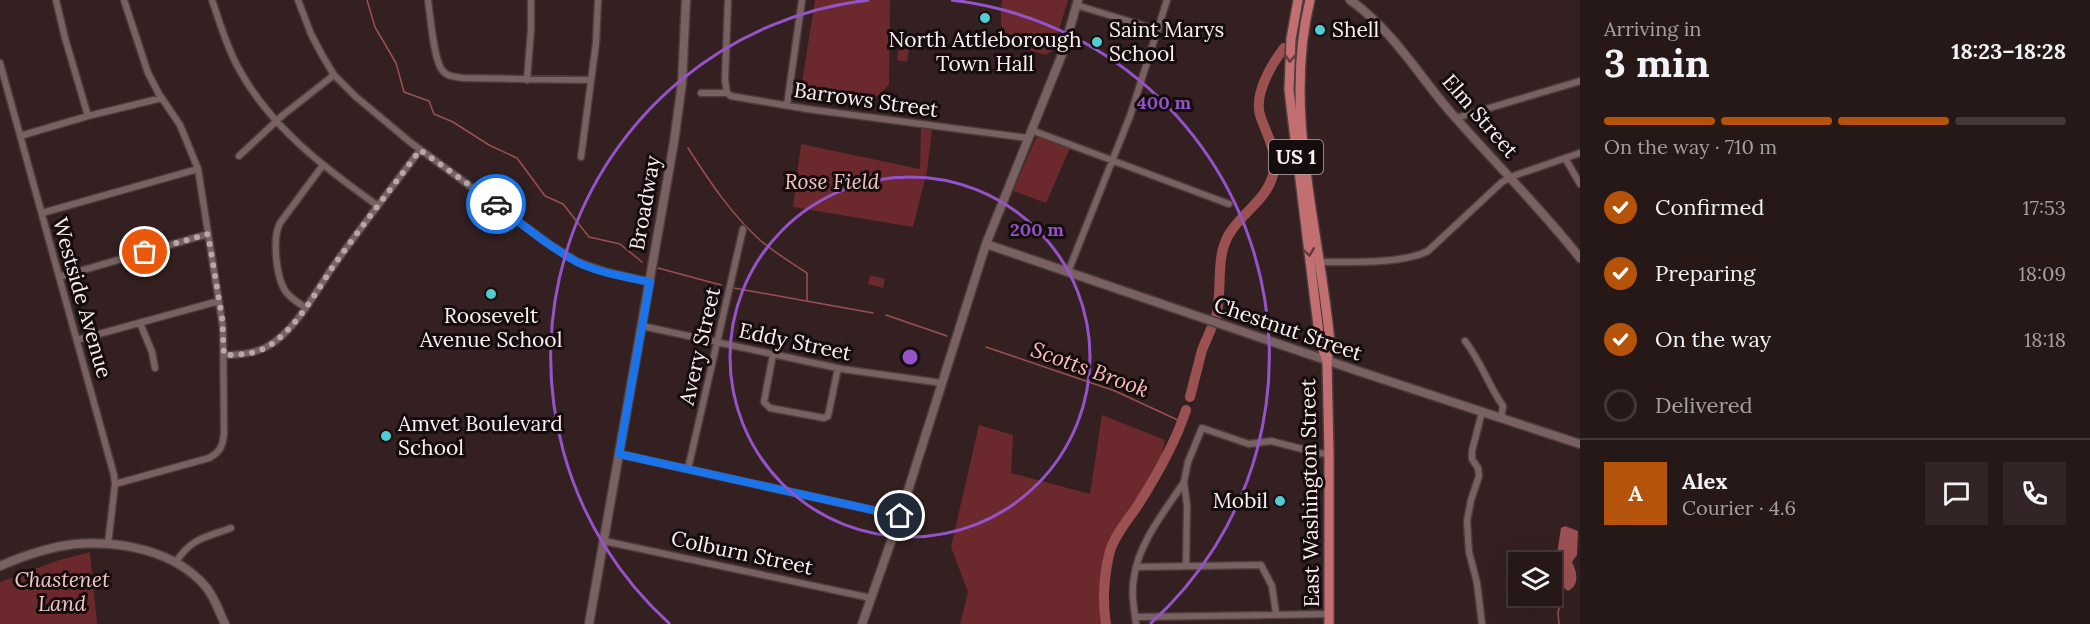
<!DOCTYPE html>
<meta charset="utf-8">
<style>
body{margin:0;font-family:Lora,serif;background:#332525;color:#f1f3f6;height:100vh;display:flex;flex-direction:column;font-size:22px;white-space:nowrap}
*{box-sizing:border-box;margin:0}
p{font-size:20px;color:#a4a0a2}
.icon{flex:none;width:33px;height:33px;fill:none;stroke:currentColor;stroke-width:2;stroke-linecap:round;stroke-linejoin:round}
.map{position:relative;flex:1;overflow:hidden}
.sheet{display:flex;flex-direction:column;background:#271818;width:510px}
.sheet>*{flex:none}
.tools{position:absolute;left:1508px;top:552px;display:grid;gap:12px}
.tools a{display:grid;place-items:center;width:54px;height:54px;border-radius:0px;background:#271818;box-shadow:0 6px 24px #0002,0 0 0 2px #433737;font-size:30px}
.pin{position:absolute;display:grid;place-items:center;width:51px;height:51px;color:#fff;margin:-26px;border:3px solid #fff;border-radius:50%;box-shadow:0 2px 6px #0007}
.courier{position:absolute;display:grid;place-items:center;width:60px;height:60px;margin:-30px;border:4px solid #1a73e8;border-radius:50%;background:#fff;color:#222;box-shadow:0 2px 8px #0007}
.headline em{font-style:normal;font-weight:700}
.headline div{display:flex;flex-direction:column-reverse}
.headline{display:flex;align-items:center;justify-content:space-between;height:102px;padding:0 24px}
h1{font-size:39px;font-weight:700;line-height:45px}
.bar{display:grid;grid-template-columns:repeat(4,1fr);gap:9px 6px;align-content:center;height:72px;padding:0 24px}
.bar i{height:8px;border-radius:4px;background:#433737}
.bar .current{background:#b45309}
.bar p{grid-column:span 4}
.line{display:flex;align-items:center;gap:15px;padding:0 24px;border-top:2px solid #433737}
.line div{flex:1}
.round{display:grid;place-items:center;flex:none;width:63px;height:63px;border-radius:0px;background:#332525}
ol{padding:0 24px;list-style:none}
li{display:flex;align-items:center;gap:18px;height:66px}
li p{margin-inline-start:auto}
li .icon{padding:6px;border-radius:50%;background:#b45309;color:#fff;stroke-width:4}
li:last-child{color:#a4a0a2}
li i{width:33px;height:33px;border:3px solid #433737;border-radius:50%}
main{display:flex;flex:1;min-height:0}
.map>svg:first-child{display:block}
</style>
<main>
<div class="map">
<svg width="1580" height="624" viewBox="0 0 1580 624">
<rect width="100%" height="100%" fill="#342020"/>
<!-- green -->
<path fill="#6b282d" d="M815,0H890L889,85L874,99L800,95Z
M1002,0H1068L1053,50L1046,55L1008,44C1000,30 1000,16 1002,0Z
M901,37L911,38L907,62L897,60Z
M921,128L932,130L927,171L913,227L793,207L801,144L920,169Z
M1039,137L1070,148L1046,203L1013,191L1035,140Z
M870,275L885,279L883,288L868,284Z
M1102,415L1165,440L1160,464L1140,507L1115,546L1107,605L1110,624H960L968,592L951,547L979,425L1013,435L1011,473L1090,494Z
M90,552L97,624H0V582L59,560Z"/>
<!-- water -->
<path fill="#9b5052" d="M1565,526L1578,531L1577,555L1572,562C1577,572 1580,585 1568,591L1561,586L1563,560L1557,554L1561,528Z"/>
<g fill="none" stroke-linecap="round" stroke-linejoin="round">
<!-- stream -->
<path stroke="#9b5052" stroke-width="1.5" d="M367,0L375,27L396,63L404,92L429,101L434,114L453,122L489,145L517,158L545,196L563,204L589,237L620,244L642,262
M688,148C710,182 731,214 761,241C775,253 792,263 807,273V300
M658,268L721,285
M734,288L873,313
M886,315L947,336
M986,347L1115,391L1182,422
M1559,624L1558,613L1563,589"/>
<!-- river -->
<path stroke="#9b5052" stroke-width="10" d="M1216,317C1223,290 1215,260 1228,236C1243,209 1272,199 1275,164C1275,147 1265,131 1260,115C1254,94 1271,65 1284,48
M1190,397L1202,350L1211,329
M1106,624C1102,601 1104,573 1110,551C1115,535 1127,521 1136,508C1156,477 1175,444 1186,410"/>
<!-- street casing -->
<g stroke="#4d3c3c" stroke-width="9">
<path id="street" d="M56,0L65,38L88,116
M212,0C220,23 227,48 239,69C271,128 325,168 378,206
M298,0L311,34L322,55L334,75L355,96L410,142L549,244L578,262L607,272L650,282
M428,0C430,15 434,60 442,70C447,77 456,77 464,78L591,80
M1076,5L1158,30
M0,63L114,475L115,484L108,544
M527,80L531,29V0
M701,93H727L731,96L807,109L1027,138
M727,93L725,80L728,0
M787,105L802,0
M1456,118L1580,81
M1031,130L1229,204
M20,136L88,116L162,98
M239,156L283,115L334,75
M581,157L596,43L598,0
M1565,158L1580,184
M42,213L198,169
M1320,262C1349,262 1403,264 1428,251L1502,182L1516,175L1580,153
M1068,272L1130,116L1167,0
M59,277L208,234
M305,307C298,303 291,298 286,292C276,278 272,238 280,223L323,165
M140,323L152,352L155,368
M642,326L842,369L942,383
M77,340L219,301
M1465,341C1481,361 1488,385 1503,406L1501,418
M773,354L764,402L770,408L824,418L828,416L838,368
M224,355C239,355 255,354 268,346C295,331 315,293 332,268C360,228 391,189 420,150
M1482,412L1472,451V459L1478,468L1479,476L1471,500L1467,521L1469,552L1477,583L1482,624
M619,454L900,516
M688,469L743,229
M115,484L209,458C220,452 223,446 224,433L223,328L198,169L180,125L159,94L148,73L124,0
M604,541L871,598
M176,562C191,538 207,537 231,528
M1186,565L1187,506L1184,482L1188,462L1202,428L1249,444L1271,441L1318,453L1329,454
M1136,567L1261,565L1272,586L1276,614
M1135,617L1330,614
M1136,624C1134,608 1131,593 1134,577C1139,542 1165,511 1184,482"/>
</g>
<!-- secondary casing -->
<g stroke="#4d3c3c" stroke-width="11">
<path id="secondary" d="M1350,0C1390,28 1416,71 1447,108C1491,159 1539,206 1580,258
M986,244L1361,372L1580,444
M0,566C23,556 50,547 75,544C120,540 176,551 206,587C215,598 219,612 225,624
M589,624L674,142L682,83L686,0
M862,624L900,516L986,244L1063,52L1078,0"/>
</g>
<!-- primary casing -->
<g stroke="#4d3c3c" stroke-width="12">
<path id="primary" d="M1298,0L1291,39L1289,90L1320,342L1326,358
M1310,0C1283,109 1318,224 1329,333L1330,344L1327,361L1329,454V624"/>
</g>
<!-- street -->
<use href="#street" stroke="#796161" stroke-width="6"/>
<!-- secondary -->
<use href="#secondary" stroke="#796161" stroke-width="8"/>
<!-- primary -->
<use href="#primary" stroke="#c26f71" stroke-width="9"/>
</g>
<!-- one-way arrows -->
<defs><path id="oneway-chevron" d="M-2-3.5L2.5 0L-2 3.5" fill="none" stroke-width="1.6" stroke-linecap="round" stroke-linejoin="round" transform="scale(1.5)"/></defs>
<g stroke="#63393a">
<use href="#oneway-chevron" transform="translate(1290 58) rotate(93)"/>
<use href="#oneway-chevron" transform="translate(1309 252) rotate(82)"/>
</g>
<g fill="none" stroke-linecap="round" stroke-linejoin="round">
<!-- done -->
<path stroke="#b7a7a7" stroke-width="6" stroke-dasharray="0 10.8" d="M145,252L208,234L222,317L224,355C241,355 258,354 272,344C298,325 315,294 332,268C360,228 391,189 420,150L496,204"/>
<!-- route -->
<path stroke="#1a73e8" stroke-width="8" d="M496,204C522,224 548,246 577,262C599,273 626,277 650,282L619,454L900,516"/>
</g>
<!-- distance rings -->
<g fill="none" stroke="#9553c9" stroke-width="3">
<circle cx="910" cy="357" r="180"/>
<path d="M670 624A359 359 0 0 1 869 0M951 0A359 359 0 0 1 1150 624"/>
</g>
<!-- markers -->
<g fill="#51ccd2" stroke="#150d0d" stroke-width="2">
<circle cx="985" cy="18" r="6"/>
<circle cx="1320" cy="30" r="6"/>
<circle cx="1097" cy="42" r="6"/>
<circle cx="491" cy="294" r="6"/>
<circle cx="386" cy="436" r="6"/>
<circle cx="1280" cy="501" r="6"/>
</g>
<g text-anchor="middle" stroke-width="6" stroke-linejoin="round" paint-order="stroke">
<!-- shield labels -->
<rect fill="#150d0d" stroke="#b7abab" stroke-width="1.5" x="1269" y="140" width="54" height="34" rx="4.5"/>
<g font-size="20" font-weight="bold" fill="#fdefef">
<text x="1296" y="164">US 1</text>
</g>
<!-- poi labels -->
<g font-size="21" fill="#fdefef" stroke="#150d0d" text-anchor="start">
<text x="1109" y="37">Saint Marys<tspan x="1109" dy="24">School</tspan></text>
<text x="1332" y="37">Shell</text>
<text x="985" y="47" text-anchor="middle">North Attleborough<tspan x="985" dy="24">Town Hall</tspan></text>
<text x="491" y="323" text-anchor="middle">Roosevelt<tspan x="491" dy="24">Avenue School</tspan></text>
<text x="398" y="431">Amvet Boulevard<tspan x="398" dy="24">School</tspan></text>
<text x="1268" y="508" text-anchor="end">Mobil</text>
</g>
<!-- street labels -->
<g font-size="21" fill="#fdefef" stroke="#150d0d">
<text transform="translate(866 100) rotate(8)" y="7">Barrows Street</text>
<text transform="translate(1480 116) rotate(49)" y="7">Elm Street</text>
<text transform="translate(645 203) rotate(-80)" y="7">Broadway</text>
<text transform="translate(82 298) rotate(74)" y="7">Westside Avenue</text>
<text transform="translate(1288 329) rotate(19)" y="7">Chestnut Street</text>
<text transform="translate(795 342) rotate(12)" y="7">Eddy Street</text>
<text transform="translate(700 346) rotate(-77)" y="7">Avery Street</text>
<text transform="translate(1310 493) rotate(-91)" y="7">East Washington Street</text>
<text transform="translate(742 553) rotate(12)" y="7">Colburn Street</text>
</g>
<!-- park labels -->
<g font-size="21" font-style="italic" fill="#f2c5c4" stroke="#150d0d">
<text x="832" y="189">Rose Field</text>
<text x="62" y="587">Chastenet<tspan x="62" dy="24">Land</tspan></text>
</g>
<!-- water labels -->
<g font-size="22" font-style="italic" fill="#febbbb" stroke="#150d0d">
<text transform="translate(1090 369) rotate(20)" y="8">Scotts Brook</text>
</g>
</g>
<circle cx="910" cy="357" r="9" fill="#9553c9" stroke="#150d0d" stroke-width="3"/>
<g font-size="18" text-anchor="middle" font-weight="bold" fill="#9553c9" stroke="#150d0d" stroke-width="6" stroke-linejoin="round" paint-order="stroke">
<text x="1164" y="109">400 m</text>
<text x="1037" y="236">200 m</text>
</g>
</svg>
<div class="tools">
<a><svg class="icon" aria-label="layers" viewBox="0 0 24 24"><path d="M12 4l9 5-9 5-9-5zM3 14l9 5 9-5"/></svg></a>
</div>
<div class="pin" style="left:145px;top:252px;background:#ea580c"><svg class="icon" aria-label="bag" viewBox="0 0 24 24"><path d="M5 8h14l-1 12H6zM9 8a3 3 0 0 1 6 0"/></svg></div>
<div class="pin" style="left:900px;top:516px;background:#1f2937"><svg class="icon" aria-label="home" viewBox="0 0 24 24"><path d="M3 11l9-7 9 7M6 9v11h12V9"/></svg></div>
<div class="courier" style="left:496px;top:204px"><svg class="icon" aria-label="car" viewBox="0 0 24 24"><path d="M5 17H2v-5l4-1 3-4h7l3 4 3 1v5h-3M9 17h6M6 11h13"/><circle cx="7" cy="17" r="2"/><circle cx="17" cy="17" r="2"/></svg></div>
</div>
<section class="sheet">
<div class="headline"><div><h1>3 min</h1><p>Arriving in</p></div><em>18:23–18:28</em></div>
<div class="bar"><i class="current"></i><i class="current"></i><i class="current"></i><i></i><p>On the way · 710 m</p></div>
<ol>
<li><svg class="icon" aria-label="check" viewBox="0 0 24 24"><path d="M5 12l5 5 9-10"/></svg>Confirmed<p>17:53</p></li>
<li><svg class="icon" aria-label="check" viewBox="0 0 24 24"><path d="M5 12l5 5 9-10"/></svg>Preparing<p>18:09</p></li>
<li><svg class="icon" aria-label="check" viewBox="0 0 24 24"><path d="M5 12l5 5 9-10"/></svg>On the way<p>18:18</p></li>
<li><i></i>Delivered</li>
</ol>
<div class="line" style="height:108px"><b class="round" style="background:#b45309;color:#fff">A</b><div><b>Alex</b><p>Courier · 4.6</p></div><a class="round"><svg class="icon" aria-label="chat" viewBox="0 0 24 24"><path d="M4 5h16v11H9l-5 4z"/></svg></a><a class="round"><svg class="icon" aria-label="phone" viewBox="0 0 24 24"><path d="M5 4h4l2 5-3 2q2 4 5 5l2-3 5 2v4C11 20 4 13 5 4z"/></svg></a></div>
</section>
</main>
